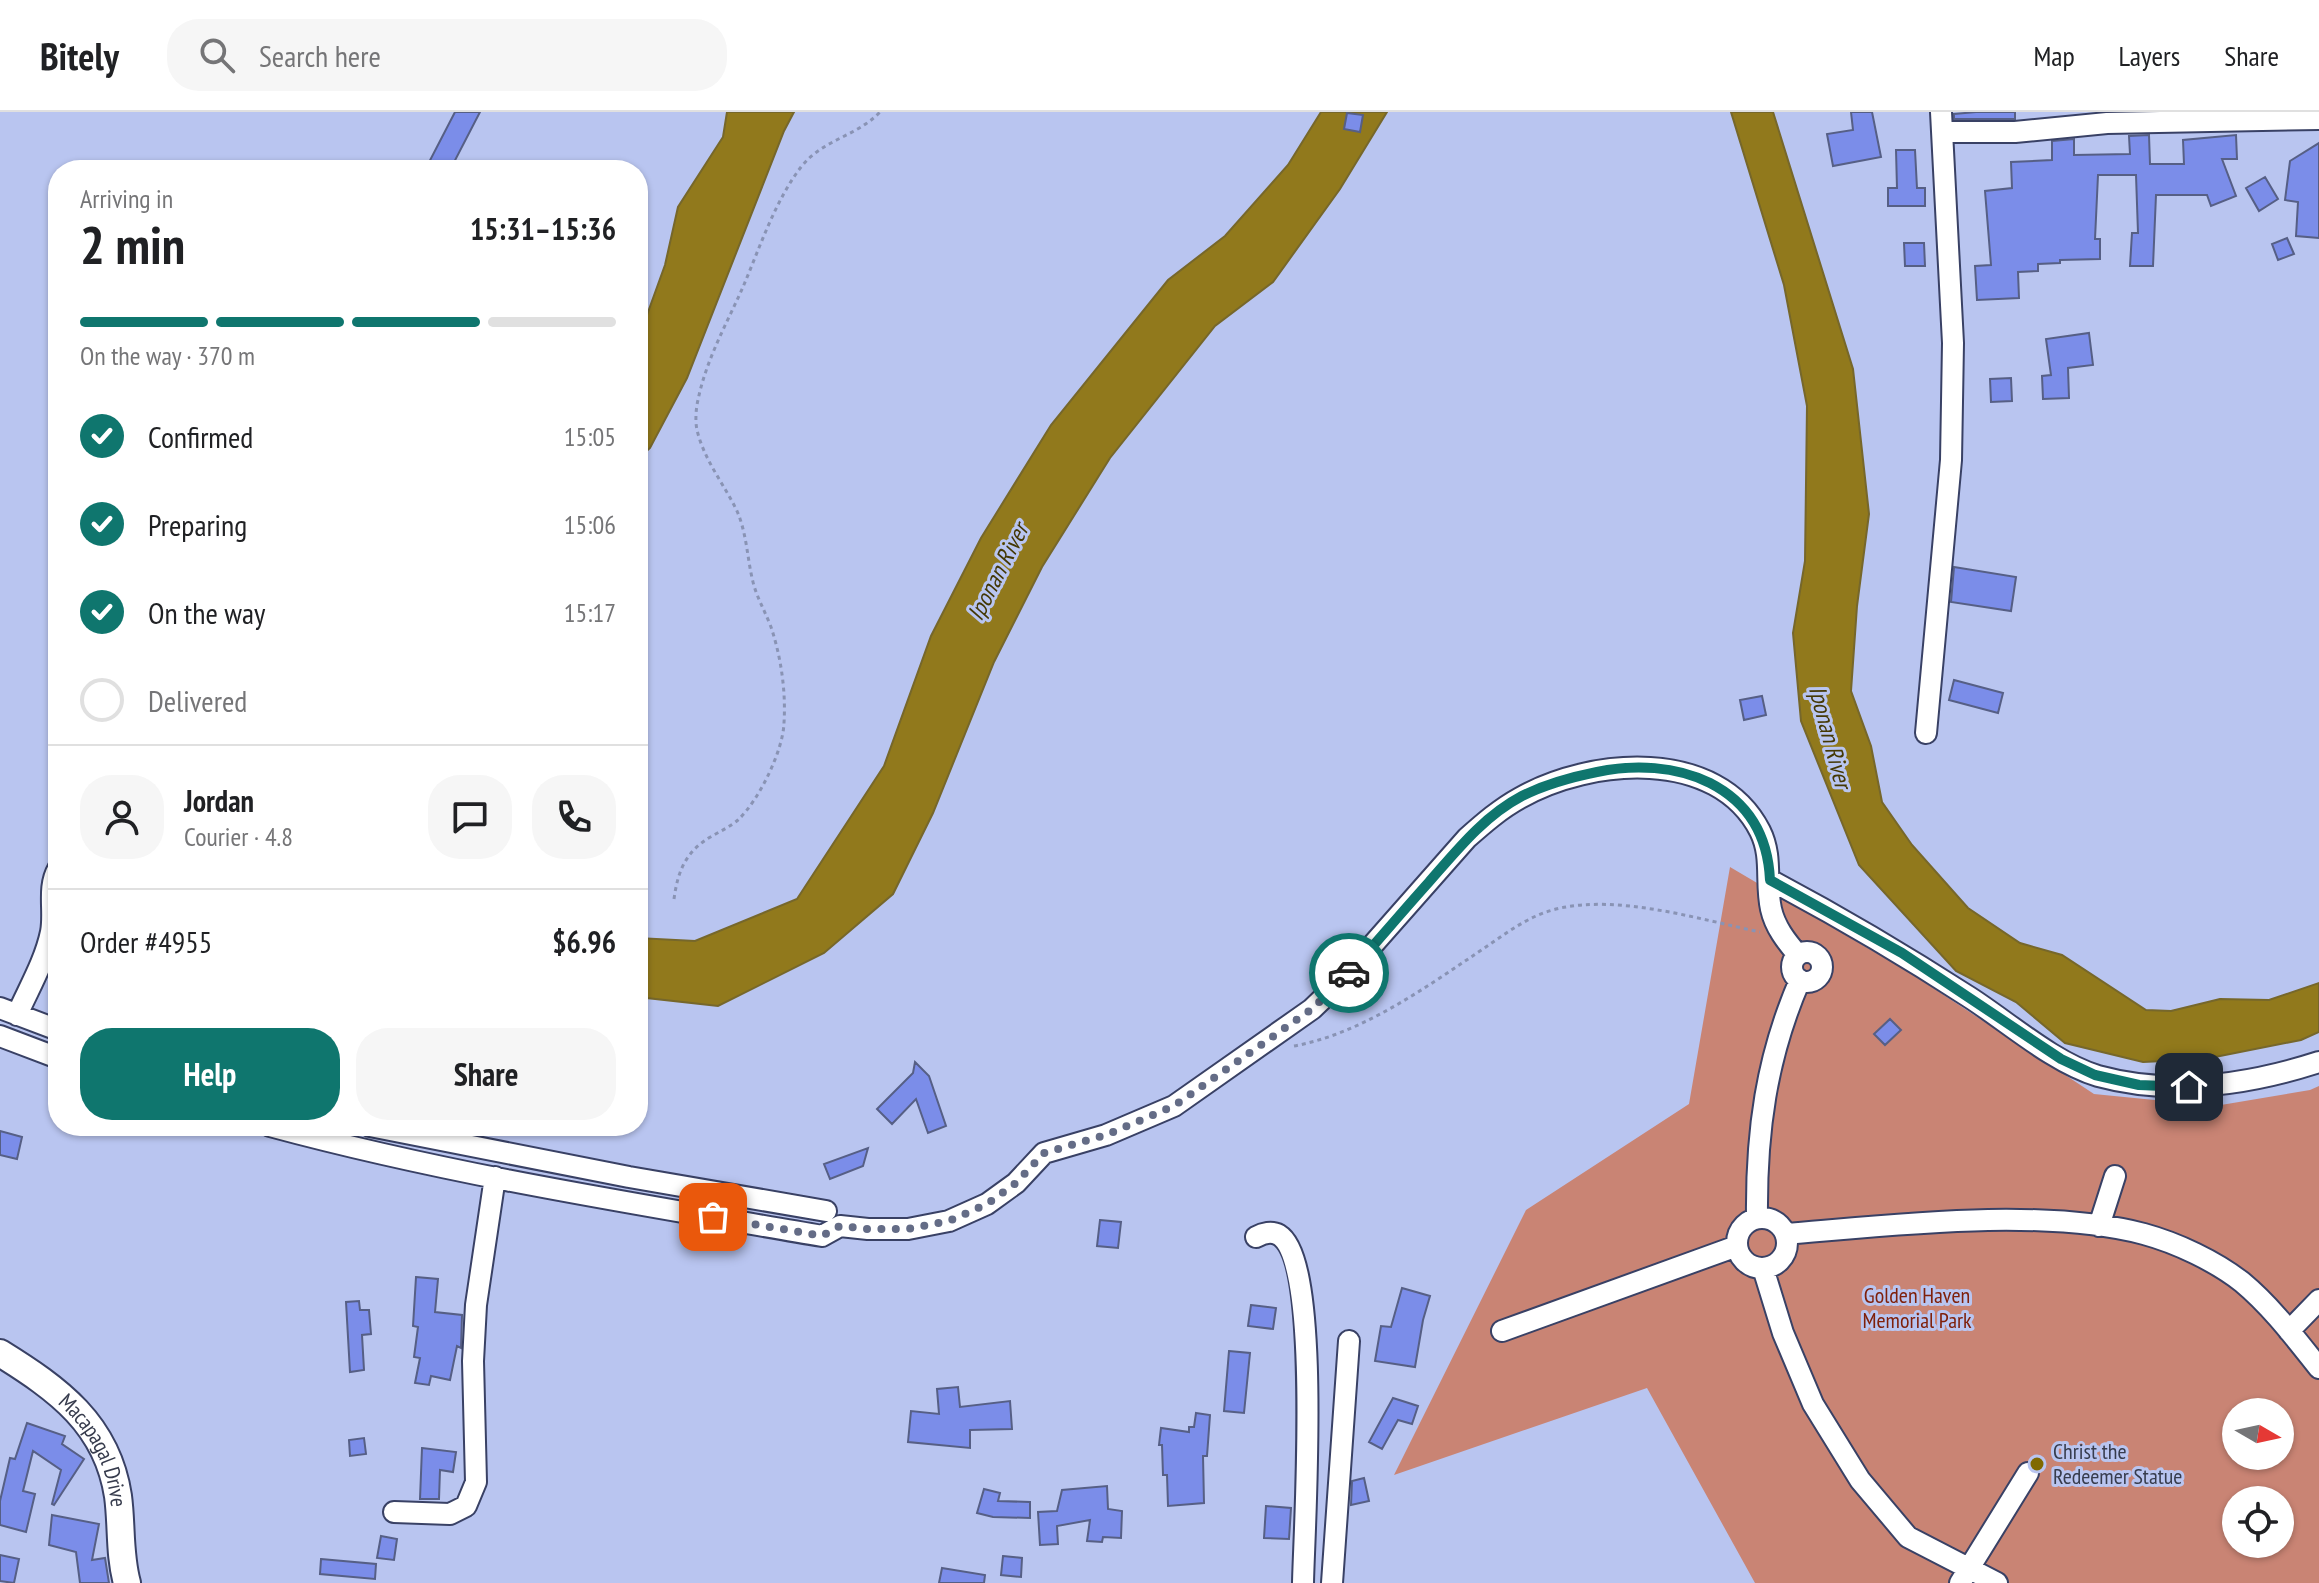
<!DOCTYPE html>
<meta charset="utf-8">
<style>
body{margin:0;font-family:"PT Sans Narrow",sans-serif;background:#f6f6f6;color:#202124;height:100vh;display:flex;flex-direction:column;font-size:30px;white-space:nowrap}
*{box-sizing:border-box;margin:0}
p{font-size:26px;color:#757577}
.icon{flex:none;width:44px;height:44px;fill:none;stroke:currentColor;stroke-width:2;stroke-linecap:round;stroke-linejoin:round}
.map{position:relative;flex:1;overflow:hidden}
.drawer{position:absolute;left:48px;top:48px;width:600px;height:976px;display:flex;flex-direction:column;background:#fff;border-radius:32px;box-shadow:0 2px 6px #0004}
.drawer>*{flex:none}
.needle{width:52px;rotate:99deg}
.fabs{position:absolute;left:2222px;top:1286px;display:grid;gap:16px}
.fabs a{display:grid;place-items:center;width:72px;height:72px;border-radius:50%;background:#fff;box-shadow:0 2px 6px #0004;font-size:40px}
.pin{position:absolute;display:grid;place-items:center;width:68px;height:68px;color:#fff;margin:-34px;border-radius:16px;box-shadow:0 4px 12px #0006}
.courier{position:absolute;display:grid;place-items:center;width:80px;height:80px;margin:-40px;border:6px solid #0f766e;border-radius:50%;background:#fff;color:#222;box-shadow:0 2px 10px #0007}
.head em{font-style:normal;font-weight:600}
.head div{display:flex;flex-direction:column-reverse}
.head{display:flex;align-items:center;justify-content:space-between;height:136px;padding:0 32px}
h1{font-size:52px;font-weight:600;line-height:60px}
.bar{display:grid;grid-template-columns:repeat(4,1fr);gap:12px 8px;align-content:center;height:96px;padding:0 32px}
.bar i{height:10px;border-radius:6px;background:#e0e0e0}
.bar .active{background:#0f766e}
.bar p{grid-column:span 4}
.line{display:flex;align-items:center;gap:20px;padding:0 32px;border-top:2px solid #e0e0e0}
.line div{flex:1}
.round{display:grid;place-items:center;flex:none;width:84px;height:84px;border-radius:32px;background:#f6f6f6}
ol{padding:0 32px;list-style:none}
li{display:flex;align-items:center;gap:24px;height:88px}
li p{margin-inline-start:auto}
li .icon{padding:8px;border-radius:50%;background:#0f766e;color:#fff;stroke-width:4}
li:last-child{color:#757577}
li i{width:44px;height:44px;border:4px solid #e0e0e0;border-radius:50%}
.cta{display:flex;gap:16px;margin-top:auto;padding:16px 32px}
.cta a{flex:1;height:92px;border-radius:32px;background:#0f766e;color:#fff;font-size:32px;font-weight:600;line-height:92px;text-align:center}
.cta a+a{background:#f6f6f6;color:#202124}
header{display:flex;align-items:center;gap:48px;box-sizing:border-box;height:112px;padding:0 40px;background:#fff;border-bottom:2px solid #e0e0e0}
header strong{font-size:38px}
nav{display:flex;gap:44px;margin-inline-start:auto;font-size:28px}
.search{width:560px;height:72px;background:#f6f6f6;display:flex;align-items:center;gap:20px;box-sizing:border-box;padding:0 28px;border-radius:32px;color:#757577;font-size:30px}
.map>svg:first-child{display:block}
</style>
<header>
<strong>Bitely</strong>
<div class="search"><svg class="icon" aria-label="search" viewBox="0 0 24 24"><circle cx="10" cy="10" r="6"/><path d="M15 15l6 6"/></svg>Search here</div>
<nav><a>Map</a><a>Layers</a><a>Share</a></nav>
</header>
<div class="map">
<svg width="2319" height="1471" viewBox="0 0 2319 1471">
<rect width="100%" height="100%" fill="#b9c5f0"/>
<!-- green -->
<path fill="#c98474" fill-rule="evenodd" d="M1730,755L1912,862L2094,982L2215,994L2310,978L2319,974V1471H1755L1647,1276L1394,1363L1526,1098L1689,992ZM2236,1300H2280V1344H2236ZM2236,1388H2280V1432H2236Z"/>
<!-- water -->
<path fill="#91791c" stroke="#76672b" stroke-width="2" d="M727,0H794L784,19L687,266L650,336L638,347V228L665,153L678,95L723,25Z
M1321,0H1387L1340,77L1273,170L1215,214L1110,346L1042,455L994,550L933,701L893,782L824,841L718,894L638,885V826L695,829L797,787L884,654L931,524L981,426L1051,313L1168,168L1225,124L1288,53Z
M1731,0H1773L1853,257L1869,402L1857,494L1851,579L1871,634L1882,690L1912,733L1968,796L2020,831L2062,843L2146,898L2171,899L2220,887L2269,888L2319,871V920L2301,928L2205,947L2143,950L2065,931L2016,890L1956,859L1859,753L1801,609L1793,521L1805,449L1807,294L1784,173Z"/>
<!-- building -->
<path fill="#7b8de9" stroke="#565f85" stroke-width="2" d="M455,0H480L450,58H425Z
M1851,0H1872L1881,45L1833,54L1827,22L1853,18Z
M1976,0H2015V7H1954V2Z
M1347,1L1363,3L1360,20L1344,17Z
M2149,23L2150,52H2184L2183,28L2236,23L2237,47H2222L2236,84L2211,94L2207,83H2156L2153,154H2130L2132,121H2138L2136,63H2098L2095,127H2100V147L2060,148V151L2038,152V159L2018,160L2019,186L1977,188L1975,154L1991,153L1985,79L2012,76L2011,50L2052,48V29L2074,27V43L2130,42L2129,24Z
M2319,31V126L2296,124L2298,90L2285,88L2290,49Z
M1896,38H1915L1917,76H1925V94H1888V76H1897Z
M2265,65L2278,87L2259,99L2246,76Z
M2287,126L2294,142L2278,148L2272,132Z
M1904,131H1924L1925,154H1905Z
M2089,221L2093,253L2068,256L2069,286L2043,287L2042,264L2051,263L2046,227Z
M2011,266L2012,289L1991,290L1990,267Z
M1954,455L2016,465L2011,499L1951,490Z
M1954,568L2003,581L1998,601L1949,588Z
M1762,584L1766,603L1744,608L1740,588Z
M1890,907L1901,918L1885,933L1874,922Z
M915,950L929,964L946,1014L928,1021L916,987L892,1012L877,997L913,961Z
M0,1019L22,1025L17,1047L0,1043Z
M868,1036L863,1054L830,1067L824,1052Z
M1100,1108L1121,1110L1118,1136L1097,1134Z
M416,1165L438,1167L435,1200L462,1203L461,1236L457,1234L450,1268L431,1264L429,1273L415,1271L420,1246L414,1245L418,1215L413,1214Z
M1402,1176L1430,1184L1423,1208L1415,1255L1375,1249L1381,1214L1391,1215Z
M359,1189L360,1198H369L371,1222L362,1223L364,1258L350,1260L346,1190Z
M1251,1193L1276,1196L1273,1217L1248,1214Z
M1229,1239L1250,1241L1244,1301L1224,1299Z
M958,1275L960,1295L1010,1289L1012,1317L970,1318V1336L908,1330L911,1299L939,1302L937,1277Z
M1393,1286L1418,1294L1412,1312L1398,1308L1382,1337L1369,1330Z
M1196,1301L1210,1303L1207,1344H1203L1204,1391L1168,1394L1167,1363H1163L1162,1333H1159L1161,1316L1189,1320V1315H1194Z
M27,1311L65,1324L62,1332L84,1347L54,1393L52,1392L61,1358L33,1339L23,1379L35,1382L26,1420L0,1413V1389L10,1346L15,1347Z
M364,1326L366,1342L350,1344L349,1328Z
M422,1336L456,1340L453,1360L440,1358L439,1387H420Z
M1364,1366L1369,1389L1351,1393L1352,1369Z
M1107,1374L1108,1397L1122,1399L1121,1426L1103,1425L1102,1430L1087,1429L1090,1408L1057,1414L1058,1432L1040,1433L1038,1400L1057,1399L1062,1378Z
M984,1377L1000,1381L998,1389L1030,1390V1406L993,1405L977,1401Z
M1266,1394L1291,1396L1289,1427L1264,1426Z
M52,1403L99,1412L92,1448L105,1446L109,1471H80L76,1440L49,1433Z
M381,1424L397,1427L394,1448L377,1446Z
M0,1443L19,1447L14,1471L0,1469Z
M1003,1444L1022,1446L1021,1465L1001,1463Z
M321,1447L376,1452L375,1467L320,1462Z
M942,1456L985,1463L984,1471H939Z"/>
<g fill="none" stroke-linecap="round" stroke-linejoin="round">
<!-- minor casing -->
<g stroke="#394165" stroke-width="24">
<path id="minor" d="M1942,20H2015L2107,11L2319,7
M1926,621L1951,348L1953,231L1941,0
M1770,768C1838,804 1904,843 1969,885C2008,910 2054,951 2098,964C2171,984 2248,973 2319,950
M1792 855a15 15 0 1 1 30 0a15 15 0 1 1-30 0Z
M0,896L58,918
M17,903C29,876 45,849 51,820C55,799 47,776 58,757
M0,924L58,946
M270,1014C451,1063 637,1092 822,1124
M370,1014L629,1065L826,1099
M1737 1131a25 25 0 1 1 50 0a25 25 0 1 1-50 0Z
M1757,1106C1756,1021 1766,946 1800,868
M2099,1114L2115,1064
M1786,1122C1893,1113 2040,1095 2144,1122C2177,1131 2215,1149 2242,1170C2272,1195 2295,1226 2319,1256
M822,1124L840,1114L868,1117H908L949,1109L987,1092L1016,1071L1044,1041L1106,1023L1174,994L1312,897L1339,871L1467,726C1484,711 1500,697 1520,686C1590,646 1717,635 1760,719C1773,745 1765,770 1771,797C1775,815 1786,829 1798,843
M1256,1125C1263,1121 1272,1119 1279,1123C1322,1149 1304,1417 1303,1471
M1763,1156L1783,1221L1813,1292L1860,1368L1908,1425L1997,1471
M1502,1219L1737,1134
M2289,1219L2319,1188
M394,1400L450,1402L466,1394L476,1370L473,1249L476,1193L495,1065
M1332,1471L1349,1229
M1960,1471L2028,1361"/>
</g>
<!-- major casing -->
<g stroke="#394165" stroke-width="30">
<g id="major">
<path id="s1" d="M0,1241C58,1277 107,1312 118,1384C122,1414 119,1442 127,1471"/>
</g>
</g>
<!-- path -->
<path stroke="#8993b4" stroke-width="3" stroke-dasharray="4 4" stroke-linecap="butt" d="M674,787C678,758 686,739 712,724C721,719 731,714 738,708C759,688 783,639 784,611C786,579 781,545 771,515C765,499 757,486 753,470C747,446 747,422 737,399C724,372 704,348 697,318C695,309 696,296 698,288C706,248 727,211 743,175C760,135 775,89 801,55C823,27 856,25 880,0
M1294,934C1360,922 1422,878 1477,841C1503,824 1525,805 1556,797C1618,782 1698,807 1760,820"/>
<!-- minor -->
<use href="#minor" stroke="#fff" stroke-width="20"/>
<!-- major -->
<use href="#major" stroke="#fff" stroke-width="26"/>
</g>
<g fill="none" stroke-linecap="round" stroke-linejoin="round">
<!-- done -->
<path stroke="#646c86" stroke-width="8" stroke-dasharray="0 14.4" d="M713,1105L822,1124L840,1114L868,1117H908L949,1109L987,1092L1016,1071L1044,1041L1106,1023L1174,994L1312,897L1349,861"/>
<!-- route -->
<path stroke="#0f766e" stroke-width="10" d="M1349,861C1376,831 1402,800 1429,770C1457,738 1484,704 1522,684C1546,672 1572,665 1597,660C1634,652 1676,654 1710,671C1749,691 1768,725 1770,768L1902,841L2061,947L2095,963L2139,973L2189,975"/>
</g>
<!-- markers -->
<circle fill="#806900" stroke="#b9c5f0" stroke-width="3" cx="2037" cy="1352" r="8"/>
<g text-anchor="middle" stroke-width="6" stroke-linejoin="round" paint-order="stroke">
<!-- park labels -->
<g font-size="22" fill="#7f200a" stroke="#b9c5f0">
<text x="1917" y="1191">Golden Haven<tspan x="1917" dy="25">Memorial Park</tspan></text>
</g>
<!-- poi labels -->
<g font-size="22" fill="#373c4d" stroke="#b9c5f0" text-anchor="start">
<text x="2053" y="1347">Christ the<tspan x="2053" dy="25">Redeemer Statue</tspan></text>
</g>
<!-- street labels -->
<g font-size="22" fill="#373c4d" stroke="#b9c5f0">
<text dy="8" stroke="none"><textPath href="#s1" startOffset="140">Macapagal Drive</textPath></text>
</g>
<!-- water labels -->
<g font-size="24" font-style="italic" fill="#443805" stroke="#b9c5f0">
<text transform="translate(998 460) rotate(-63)" y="8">Iponan River</text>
<text transform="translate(1830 625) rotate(75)" y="8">Iponan River</text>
</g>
</g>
</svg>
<div class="fabs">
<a><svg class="needle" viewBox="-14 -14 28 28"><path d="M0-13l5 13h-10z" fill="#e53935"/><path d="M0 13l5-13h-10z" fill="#757577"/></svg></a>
<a><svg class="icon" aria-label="locate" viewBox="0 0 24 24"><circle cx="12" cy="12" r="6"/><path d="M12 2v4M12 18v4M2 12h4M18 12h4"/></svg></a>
</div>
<div class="pin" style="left:713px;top:1105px;background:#ea580c"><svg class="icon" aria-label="bag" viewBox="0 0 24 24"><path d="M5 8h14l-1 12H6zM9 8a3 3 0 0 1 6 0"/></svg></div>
<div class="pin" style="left:2189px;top:975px;background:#1f2937"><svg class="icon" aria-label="home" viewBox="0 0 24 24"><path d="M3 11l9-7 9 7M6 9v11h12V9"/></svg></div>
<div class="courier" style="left:1349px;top:861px"><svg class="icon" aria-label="car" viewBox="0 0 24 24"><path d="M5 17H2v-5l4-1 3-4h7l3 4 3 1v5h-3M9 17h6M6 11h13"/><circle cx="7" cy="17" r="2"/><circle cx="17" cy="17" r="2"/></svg></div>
<section class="drawer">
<div class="head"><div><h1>2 min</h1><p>Arriving in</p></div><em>15:31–15:36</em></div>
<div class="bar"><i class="active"></i><i class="active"></i><i class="active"></i><i></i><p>On the way · 370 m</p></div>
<ol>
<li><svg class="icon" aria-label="check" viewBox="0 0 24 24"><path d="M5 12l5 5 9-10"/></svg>Confirmed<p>15:05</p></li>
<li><svg class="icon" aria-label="check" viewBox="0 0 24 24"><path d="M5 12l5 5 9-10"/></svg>Preparing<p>15:06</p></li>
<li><svg class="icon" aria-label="check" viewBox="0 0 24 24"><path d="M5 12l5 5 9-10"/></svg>On the way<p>15:17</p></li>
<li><i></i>Delivered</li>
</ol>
<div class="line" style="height:144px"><a class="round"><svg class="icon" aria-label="person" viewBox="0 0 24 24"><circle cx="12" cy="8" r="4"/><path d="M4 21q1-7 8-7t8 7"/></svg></a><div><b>Jordan</b><p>Courier · 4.8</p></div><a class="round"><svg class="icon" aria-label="chat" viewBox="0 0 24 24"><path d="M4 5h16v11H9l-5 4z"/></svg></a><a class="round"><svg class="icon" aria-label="phone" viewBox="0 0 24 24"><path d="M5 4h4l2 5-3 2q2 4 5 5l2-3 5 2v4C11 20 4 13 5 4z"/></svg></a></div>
<div class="line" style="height:104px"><div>Order #4955</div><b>$6.96</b></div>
<div class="cta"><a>Help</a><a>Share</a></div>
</section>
</div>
